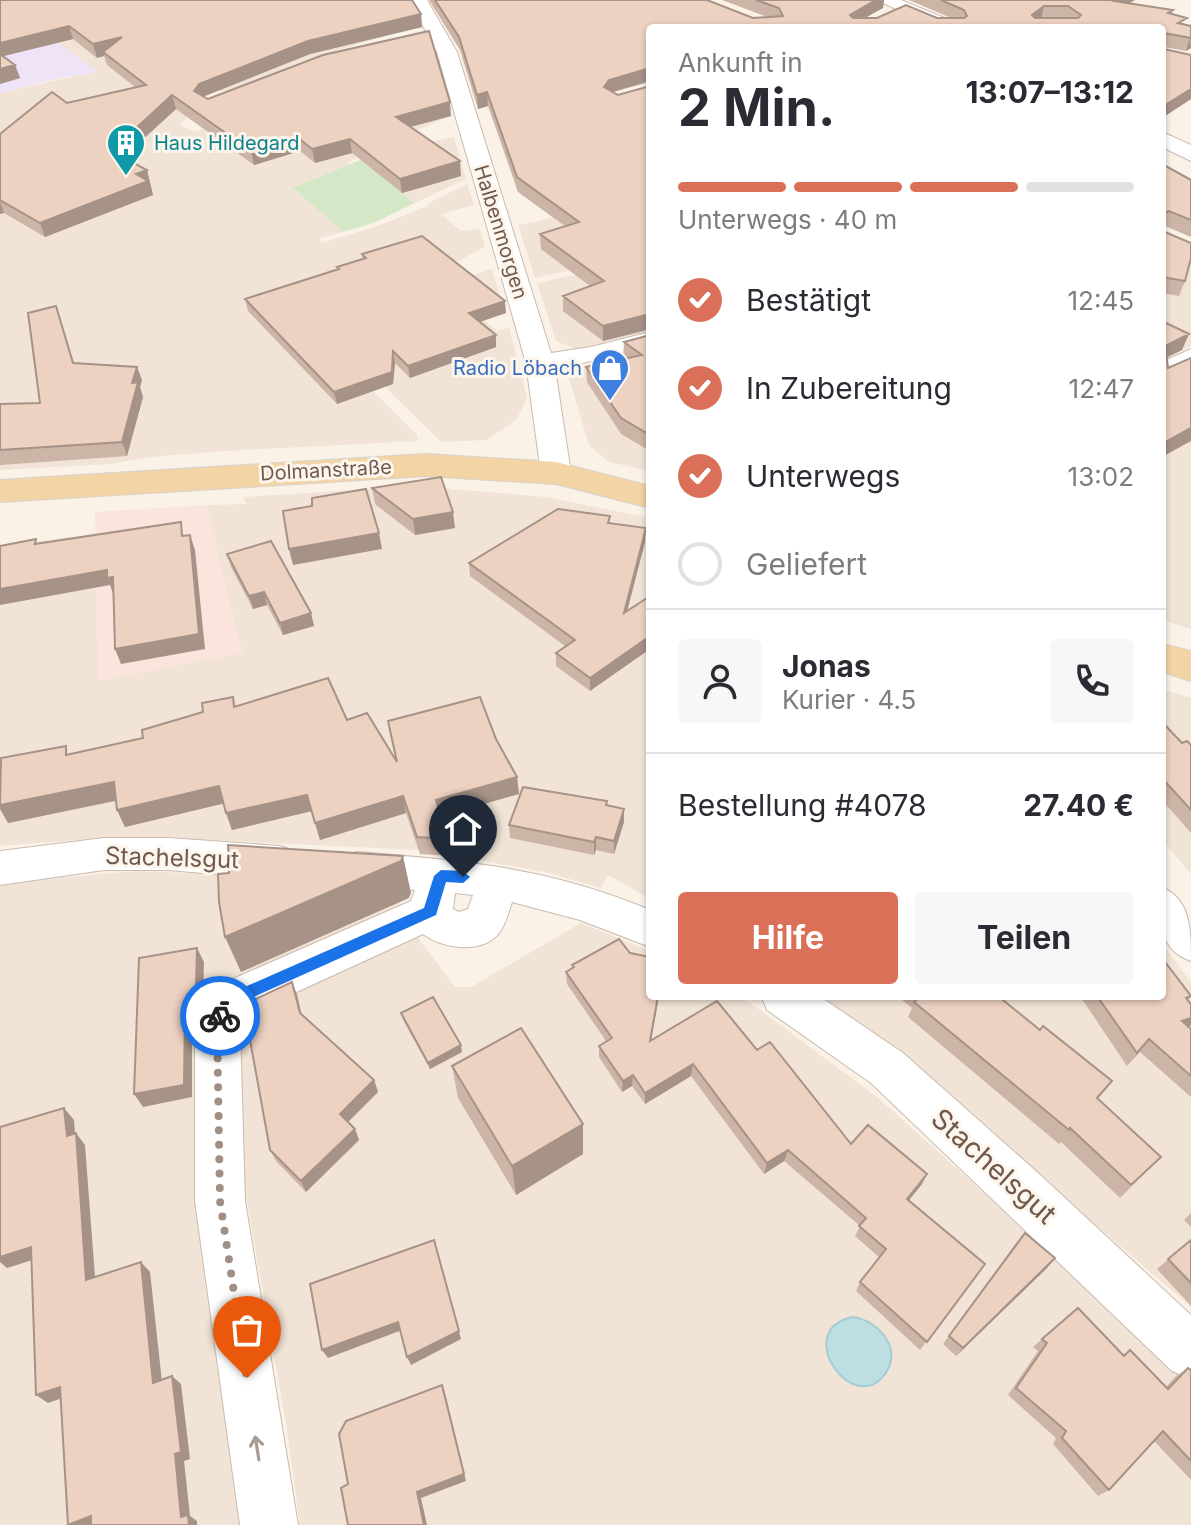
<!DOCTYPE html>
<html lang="de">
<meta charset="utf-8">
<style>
body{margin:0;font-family:Inter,sans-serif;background:#f7f7f7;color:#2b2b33;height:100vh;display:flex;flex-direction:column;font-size:30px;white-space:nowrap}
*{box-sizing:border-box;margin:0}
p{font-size:26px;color:#7c7c81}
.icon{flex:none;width:44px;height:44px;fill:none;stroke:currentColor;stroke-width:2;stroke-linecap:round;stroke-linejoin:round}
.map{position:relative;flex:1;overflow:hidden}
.panel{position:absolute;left:646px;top:24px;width:520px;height:976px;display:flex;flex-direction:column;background:#fff;border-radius:8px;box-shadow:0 2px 6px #0004}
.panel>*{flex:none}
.pin{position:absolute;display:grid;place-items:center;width:68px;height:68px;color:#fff;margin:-82px -34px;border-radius:50% 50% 50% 0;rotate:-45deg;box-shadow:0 0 8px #0007}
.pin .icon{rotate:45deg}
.courier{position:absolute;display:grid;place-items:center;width:80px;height:80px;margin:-40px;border:6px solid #1a73e8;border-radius:50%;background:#fff;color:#222;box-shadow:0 2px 10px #0007}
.summary em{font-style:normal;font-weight:700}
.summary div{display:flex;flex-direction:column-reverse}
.summary{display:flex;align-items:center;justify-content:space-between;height:136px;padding:0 32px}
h1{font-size:52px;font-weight:700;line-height:60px}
.bar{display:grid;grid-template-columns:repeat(4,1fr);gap:12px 8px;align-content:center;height:96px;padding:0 32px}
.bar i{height:10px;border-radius:6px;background:#e1e1e2}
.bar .active{background:#d97057}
.bar p{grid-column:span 4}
.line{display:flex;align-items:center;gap:20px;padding:0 32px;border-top:2px solid #e1e1e2}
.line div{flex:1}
.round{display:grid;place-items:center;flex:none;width:84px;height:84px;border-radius:8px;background:#f7f7f7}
ol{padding:0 32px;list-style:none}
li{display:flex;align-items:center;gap:24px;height:88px}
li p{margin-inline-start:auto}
li .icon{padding:8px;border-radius:50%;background:#d97057;color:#fff;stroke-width:4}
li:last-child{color:#7c7c81}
li i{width:44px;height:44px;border:4px solid #e1e1e2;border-radius:50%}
.action{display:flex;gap:16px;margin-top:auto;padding:16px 32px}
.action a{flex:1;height:92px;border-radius:8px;background:#d97057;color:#fff;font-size:32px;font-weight:700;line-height:92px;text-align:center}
.action a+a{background:#f7f7f7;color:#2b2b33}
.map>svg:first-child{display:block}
</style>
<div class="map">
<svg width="1191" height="1525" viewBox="0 0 1191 1525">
<rect width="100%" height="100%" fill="#faf2e7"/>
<!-- residential -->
<path fill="#f1e4d6" d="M45,0H398L419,26L299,62L230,91H202L193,113L179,125L198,132L212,120L429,50L448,117L355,157L357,159L348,162L350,164L294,189L343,232L320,238L321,243L378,226L428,206L427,204L467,184L474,205L441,214L461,231L480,229L485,247L370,307L492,269L505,313L485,320L497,331L509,327L527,397L517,419L487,440L441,442L319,322L317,335L418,436L417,441L227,451L160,456L110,464L0,470V93L97,71L0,11Z
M454,137L466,179L415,203L360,160L393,145H418Z
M626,203L642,255L535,278L518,225Z
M1162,245L1191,261V346L1162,361Z
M650,258V335L576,349L556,341L537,283Z
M650,347V471L609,462L593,449L588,443L569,378L575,371L594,362Z
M1191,379V629L1162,620V394Z
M442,488L546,497L650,518V899L608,875L601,888L545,872L419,850L165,838H101L0,846V546L95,534L99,680L242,653L206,505L246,504L243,497L369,489Z
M1162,689L1191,698V874L1162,840Z
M135,871L266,876L402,898L397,911L204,1003L203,1030L246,1525H0V883Z
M581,923L650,951V996H737L756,1007L878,1098L1110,1305L1191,1389V1525H300L287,1430L244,1185L236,1018L412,930L455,987H471Z
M1162,944L1191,982V1307L946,1096L822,996H1162Z"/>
<!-- commercial -->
<path fill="#fae4dc" d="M206,505L242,653L98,681L95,512Z"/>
<!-- education -->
<path fill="#efe3f7" d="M0,27L53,39L98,72L55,79L0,93Z"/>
<!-- green -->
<path fill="#d4e7c6" d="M360,160L415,203L373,223L343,232L293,188Z"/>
<!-- water -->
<path fill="#bddee2" stroke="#a4cdd3" stroke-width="2" d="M853,1317C876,1320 902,1346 887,1371C856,1422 789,1330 853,1317Z"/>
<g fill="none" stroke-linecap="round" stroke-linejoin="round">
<!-- minor casing -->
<g stroke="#cbbaae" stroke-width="2">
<path id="minor" d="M409,0H427L457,52L551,353L591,347L650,332V348L555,369L571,473L567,480L556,482L545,480L541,473L526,363L437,52Z
M877,0H901L959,24L961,28H936Z
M1162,132L1191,145V161L1162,147Z
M1191,349V368L1162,381V362Z
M104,838H169L280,846L294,851L300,863L294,875L280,880L169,870H104L0,885V851Z
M357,852C466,861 547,867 650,910V947L580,920L512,902C509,911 506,923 500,932C483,955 443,949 423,934L251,1013L240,1027L245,1201L298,1525H240L195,1201V1021L201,1007L219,985L411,901L415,890L357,886L343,881L337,869L343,857ZM455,893L473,895L468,909L459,912L453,909Z
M1162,887C1191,900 1191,930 1191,961C1156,949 1162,919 1162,887Z
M761,996H819L903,1053L1038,1173L1191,1315V1379L1172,1371L871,1083L767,1010Z"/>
</g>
<!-- major casing -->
<g stroke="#d8d1cd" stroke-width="2">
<path id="major" d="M426,454L556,462L650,486V508L556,484L426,476L0,502V480Z
M1162,644L1191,651V681L1162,672Z"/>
</g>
<!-- minor -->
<use href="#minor" fill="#fff" fill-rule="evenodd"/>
<!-- major -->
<use href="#major" fill="#f3d4a5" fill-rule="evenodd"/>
</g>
<!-- wall -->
<path fill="#ccb4a6" d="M0,0L421,14L422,27L310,54L203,97L208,99L451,116L411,127L461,176L402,193L352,153L315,163L300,151L254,165L176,109L123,157L147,170L153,195L45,237L4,213L0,214V134L67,103L135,87L107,65L104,56L97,58L73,39L3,56L15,65L20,78L0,84Z
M429,0H707L753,18L767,17L722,0H884L883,8L865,18H951L909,0H1135L1129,3L1173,10L1172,14L1184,24L1191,26V48L1186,51L1164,47V49L1191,99L1162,118V28H650V82L613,92L618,95L650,86V330L603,341L563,311V296L590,286L541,249L540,234L565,226L518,192L488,106L478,109L460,50Z
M1162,164L1191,180V237L1165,226V232L1185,281L1179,296L1162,293Z
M362,254L506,313L480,321L496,347L410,378L395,363L393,384L337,404L248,311L245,299L337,269V267L362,259Z
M56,306L74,363L142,380L140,387L143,397L127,456L0,465V404L40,403Z
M650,335V451L621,434L587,382L586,367L626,359L623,357L624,342Z
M372,488L455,528L415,535L375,504Z
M610,523L645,542L627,611L590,691L556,666V653L565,646L470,576L469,563Z
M227,554L311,613L314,626L283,635L267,605L253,609L231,567Z
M233,697L236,706L347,720L397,762L496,739L517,777L519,794L440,816L447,839L449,856L420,854L406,813L320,840L312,811L232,830L223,803L125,827L117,810L116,801L8,823L71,754L143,738L203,712Z
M1162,722L1182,743L1191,745V833L1162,800Z
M607,805L624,809V822L614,854L596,850L594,855L510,838L509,825Z
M572,965L659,996L651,1040L757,1050L851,1144L922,1184L909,1200L985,1264L920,1350L856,1291L860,1282L880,1258L855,1236L860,1226L784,1161L764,1174L691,1076L645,1104L632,1086L622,1092L599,1057V1046L606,1041L567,984L566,972L572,968Z
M292,982L297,995L302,1016L374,1080L378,1092L348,1122L355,1129L359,1140L306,1192L276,1161L270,1150Z
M897,996H998L1098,1099L1161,1157L1120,1198L1061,1142L1059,1144L908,1017L912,1008Z
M1080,996L1191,997L1188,1000L1191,1004V1025L1189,1027L1191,1029V1097L1140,1052L1127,1066Z
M401,1013L462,1052L430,1069L403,1020Z
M452,1066L583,1154L516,1195L458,1098Z
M1191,1213V1227L1184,1220Z
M1191,1240V1306L1157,1269Z
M1017,1242L1047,1268L956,1356L943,1344Z
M1042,1339L1124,1355L1166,1387L1176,1376L1188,1368L1191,1370V1480L1154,1441L1109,1490L1098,1496L1053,1444L1056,1438L1008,1395L1038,1351L1033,1347Z"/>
<!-- shaded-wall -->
<path fill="#a69287" d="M876,0H884L883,8L848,27L850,15Z
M1116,0H1135L1111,14Z
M1044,6L1041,19L1029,28L1032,15Z
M421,14L422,27L310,54L202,97L194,91L199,84L308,41Z
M69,26L73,39L0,57V43Z
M122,37L103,52L104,56L97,58L93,44Z
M1190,38L1191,48L1186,51Z
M15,65L20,78L0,84V69Z
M650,68L649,81L609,93L604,87L609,80Z
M1191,89V99L1162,118V107Z
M487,92L488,106L478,109L477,95Z
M172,95L176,109L115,165L111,151Z
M450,102L451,116L398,130L396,117Z
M297,137L300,151L254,165L251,151Z
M350,139L352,153L315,163L312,149Z
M460,161L461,176L402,193L400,179Z
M147,170L153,195L45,237L40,223Z
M0,202L4,213L0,214Z
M505,301L506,313L471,325L469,313Z
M650,314L649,329L603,341V326Z
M1189,334L1182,350L1162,360L1165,346Z
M496,335V347L410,378L408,366Z
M393,351L395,363L393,384L337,404L334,392Z
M137,367L142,380L140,387L143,397L127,456L122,442L132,383Z
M1191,428V441L1162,457V444Z
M453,512L455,528L415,535L413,519Z
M646,528L645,542L623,627L624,613Z
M379,533L382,549L293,565L289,549Z
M190,535L195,550L205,649L121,664L115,649Z
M107,570L113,577V593L110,585L0,605V589Z
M264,592L267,605L253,609L249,596Z
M311,613L314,626L283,635L280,623Z
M650,636V649L590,691V678Z
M517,777L519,794L438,817L436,800Z
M114,782L123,799L8,823L0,809V805Z
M219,786L226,803L125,827L117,810Z
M307,795L312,811L232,830L226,813Z
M403,796L406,813L320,840L315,823Z
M624,809V822L614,854V841Z
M596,837V850L594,855V842Z
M403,856L411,893L409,898L241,972L225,937Z
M197,948L204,962L203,1000L192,1021V1097L143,1107L134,1094L185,1008Z
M292,982L297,995L304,1026L300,1013Z
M658,996H659L649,1052L650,1041Z
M1191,1018V1025L1189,1027L1182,1021Z
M461,1045L462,1052L430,1069L428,1063Z
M693,1064L691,1076L645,1104V1093Z
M633,1075L632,1086L622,1092L623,1081Z
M374,1080L378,1092L344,1126L340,1114Z
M64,1108L74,1120L76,1148L67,1136Z
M583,1124V1154L516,1195L512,1166Z
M355,1129L359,1140L306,1192L301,1181Z
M76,1133L85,1145L96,1290L86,1280Z
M788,1150L784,1161L764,1174L767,1163Z
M927,1174L922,1184L902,1209L907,1199Z
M434,1240L461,1339L411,1365L407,1357Z
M31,1247L42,1257L7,1268L0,1262V1257Z
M1055,1258L1047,1268L956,1356L963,1348Z
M141,1262L150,1272L163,1391L153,1383Z
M398,1322L402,1330L328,1358L322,1350Z
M172,1376L181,1384L190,1459L184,1461L190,1516L197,1521V1525H189L181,1517L175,1454Z
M442,1385L445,1393L466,1481L421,1498L427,1525H424L417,1492Z
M60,1387L71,1395L48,1403L36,1395Z
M91,1516L92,1525H68Z"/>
<!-- building -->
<path fill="#edd1c1" stroke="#a69287" stroke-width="2" fill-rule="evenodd" d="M0,0H412L421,14L308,41L199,84L194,91L208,99L323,55L429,31L450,102L396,117L460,161L400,179L350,139L312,149L297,137L251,151L172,95L111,151L147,170L136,174L148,181L40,223L0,200V134L52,92L67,103L146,85L103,52L122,37L93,44L69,26L0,43Z
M435,0H707L753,18L783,16L779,8L756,0H876L850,15L853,18H877L906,5L937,18H964L967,16L964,10L941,0H1116L1114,1L1173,10L1168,13L1187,18L1178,23L1191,26V38L1164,33V49L1191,55V89L1162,107V28H650V68L609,80L604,87L618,95L650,86V314L603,326L563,296L604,281L540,234L579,222L517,177L487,92L477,95L459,37ZM1044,6H1068L1081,15L1078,18H1035L1032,15Z
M0,54L15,65L0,69Z
M1162,164L1191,180V220L1169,211L1164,213L1165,232L1191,243V258L1185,281L1162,277Z
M422,236L505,301L469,313L496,335L408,366L393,351L392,372L334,392L245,299L339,269L337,267L366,258L362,254Z
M56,306L73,363L137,367L132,383L138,382L122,442L0,450V404L40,403L28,313Z
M1162,321L1189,334L1165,346L1168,368L1191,358V428L1162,444Z
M650,335V435L621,418L586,367L642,355L624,342Z
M441,477L453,512L413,519L372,488Z
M366,489L379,533L289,549L283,511L312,506V498Z
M558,509L610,516L608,523L646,528L624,613L650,596V636L590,678L556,653L575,640L469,563Z
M181,522L182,536L190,535L199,634L115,649L113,577L107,578V570L0,589V546L36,539L35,544Z
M271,541L311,613L280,623L264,592L249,596L227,554Z
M328,678L347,720L367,713L397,762L388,721L480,697L496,739L517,777L436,800L447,839L417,837L403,796L315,823L307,795L226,813L219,786L117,810L114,782L0,805L1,758L66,746V755L143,738L142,730L203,712L202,703L233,697L234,707Z
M1162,722L1182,743L1187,741L1191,745V810L1162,778Z
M523,787L607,801L606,805L624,809L614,841L596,837L594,842L509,825Z
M228,845L403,856L401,861L225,937L219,902L218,874L229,873Z
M619,939L630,953L650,957V996H658L650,1041L717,1001L757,1050L770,1042L851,1144L868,1125L927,1174L907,1199L985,1264L927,1342L860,1282L886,1249L859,1226L866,1218L788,1150L767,1163L693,1064L645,1093L633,1075L623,1081L599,1046L612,1038L566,972L574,967L572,965Z
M197,948L196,986L185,1008L184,1085L134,1094L139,958Z
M1162,958L1191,996L1186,998L1191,1004V1018L1182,1021L1191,1029V1076L1149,1039L1137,1053L1097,996H1162Z
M292,982L300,1013L374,1080L340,1114L355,1129L301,1181L270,1150L244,1007L247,1003Z
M921,996H998L1040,1030L1043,1026L1112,1081L1097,1098L1161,1157L1131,1185L1070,1128L1069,1130L914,1002Z
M433,997L461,1045L428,1063L401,1013Z
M521,1028L583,1124L512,1166L452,1066Z
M64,1108L67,1136L76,1133L86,1280L141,1262L153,1383L172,1376L181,1452L175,1454L181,1517L188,1515L189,1525H91V1516L68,1525L60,1387L36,1395L31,1247L0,1257V1127Z
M1025,1233L1055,1258L963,1348L949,1336Z
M434,1240L459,1331L407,1357L398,1322L322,1350L310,1284Z
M1191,1240V1283L1168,1259Z
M1078,1308L1124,1356L1130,1350L1168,1389L1188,1368L1191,1370V1461L1163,1431L1109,1490L1062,1438L1066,1431L1016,1388L1047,1343L1042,1339Z
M442,1385L464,1474L417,1492L424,1525H348L341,1488L348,1484L339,1434L346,1421Z"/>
<!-- one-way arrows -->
<defs><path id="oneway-shaft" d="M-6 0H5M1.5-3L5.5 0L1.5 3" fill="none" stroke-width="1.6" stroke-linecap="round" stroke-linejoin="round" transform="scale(2)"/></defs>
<use stroke="#aa9b95" href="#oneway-shaft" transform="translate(257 1448) rotate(-99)"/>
<!-- route -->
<path fill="#1a73e8" d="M441,870L463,871L470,877L463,883L446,882L436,915L240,1003L226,1021H215V1011L229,994L424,908L434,876Z"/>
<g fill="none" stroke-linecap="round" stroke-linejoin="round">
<!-- done -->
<path stroke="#a28f84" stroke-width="8" stroke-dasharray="0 14.4" d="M220,1016L217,1021L220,1201L247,1378"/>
</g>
<!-- icons -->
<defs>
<g id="building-pin" transform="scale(2)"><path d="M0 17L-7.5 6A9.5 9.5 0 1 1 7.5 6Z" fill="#0f9aa8" stroke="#fdf6ed"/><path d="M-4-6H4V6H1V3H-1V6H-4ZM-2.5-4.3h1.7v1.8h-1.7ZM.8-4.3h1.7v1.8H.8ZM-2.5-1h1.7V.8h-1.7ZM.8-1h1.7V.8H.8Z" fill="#fff"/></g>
<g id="shop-pin" transform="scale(2)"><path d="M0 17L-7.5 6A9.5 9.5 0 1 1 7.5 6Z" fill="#3f7fe0" stroke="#fdf6ed"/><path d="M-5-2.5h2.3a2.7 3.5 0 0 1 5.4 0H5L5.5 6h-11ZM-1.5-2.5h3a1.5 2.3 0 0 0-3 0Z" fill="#fff"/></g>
</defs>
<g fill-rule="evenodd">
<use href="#building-pin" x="126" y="143"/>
<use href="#shop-pin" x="610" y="368"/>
</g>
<g text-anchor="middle" stroke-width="6" stroke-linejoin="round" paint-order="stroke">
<!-- far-culture labels -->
<g font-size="20" fill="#0d838f" stroke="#fdf6ed" text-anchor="start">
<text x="154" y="150">Haus Hildegard</text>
</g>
<!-- far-street labels -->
<g font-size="20" fill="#72594e" stroke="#fdf6ed">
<text transform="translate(501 232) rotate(73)" y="7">Halbenmorgen</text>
<text transform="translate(326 470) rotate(-3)" y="7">Dolmanstraße</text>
</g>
<!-- far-shop labels -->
<g font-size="20" fill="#366cbe" stroke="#fdf6ed" text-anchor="end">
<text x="582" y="375">Radio Löbach</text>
</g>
<!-- street labels -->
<g font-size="24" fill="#72594e" stroke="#fdf6ed">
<text transform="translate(172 858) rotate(2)" y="8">Stachelsgut</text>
</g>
<!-- near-street labels -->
<g font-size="28" fill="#72594e" stroke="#fdf6ed">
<text transform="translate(994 1166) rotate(42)" y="10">Stachelsgut</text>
</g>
</g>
</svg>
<div class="pin" style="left:247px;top:1378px;background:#ea580c"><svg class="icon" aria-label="bag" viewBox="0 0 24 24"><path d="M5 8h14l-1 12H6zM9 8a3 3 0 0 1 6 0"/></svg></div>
<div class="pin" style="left:463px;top:877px;background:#1f2937"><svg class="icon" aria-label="home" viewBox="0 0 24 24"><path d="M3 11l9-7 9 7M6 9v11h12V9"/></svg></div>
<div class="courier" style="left:220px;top:1016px"><svg class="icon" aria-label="bike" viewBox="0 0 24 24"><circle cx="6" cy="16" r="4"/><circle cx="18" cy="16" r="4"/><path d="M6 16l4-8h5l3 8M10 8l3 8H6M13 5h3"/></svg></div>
<section class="panel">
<div class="summary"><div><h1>2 Min.</h1><p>Ankunft in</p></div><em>13:07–13:12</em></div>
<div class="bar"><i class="active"></i><i class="active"></i><i class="active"></i><i></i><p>Unterwegs · 40 m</p></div>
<ol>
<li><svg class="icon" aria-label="check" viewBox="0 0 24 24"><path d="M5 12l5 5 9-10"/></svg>Bestätigt<p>12:45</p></li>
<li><svg class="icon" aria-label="check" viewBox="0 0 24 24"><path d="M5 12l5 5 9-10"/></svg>In Zubereitung<p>12:47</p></li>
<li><svg class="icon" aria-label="check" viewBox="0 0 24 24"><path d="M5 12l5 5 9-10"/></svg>Unterwegs<p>13:02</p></li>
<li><i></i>Geliefert</li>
</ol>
<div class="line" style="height:144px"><a class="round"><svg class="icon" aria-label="person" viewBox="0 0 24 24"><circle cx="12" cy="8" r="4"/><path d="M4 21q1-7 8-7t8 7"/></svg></a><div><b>Jonas</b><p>Kurier · 4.5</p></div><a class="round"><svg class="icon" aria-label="phone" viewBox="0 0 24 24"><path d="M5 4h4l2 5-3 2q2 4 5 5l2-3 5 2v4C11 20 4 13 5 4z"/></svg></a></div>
<div class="line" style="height:104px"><div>Bestellung #4078</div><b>27.40 €</b></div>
<div class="action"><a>Hilfe</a><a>Teilen</a></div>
</section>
</div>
